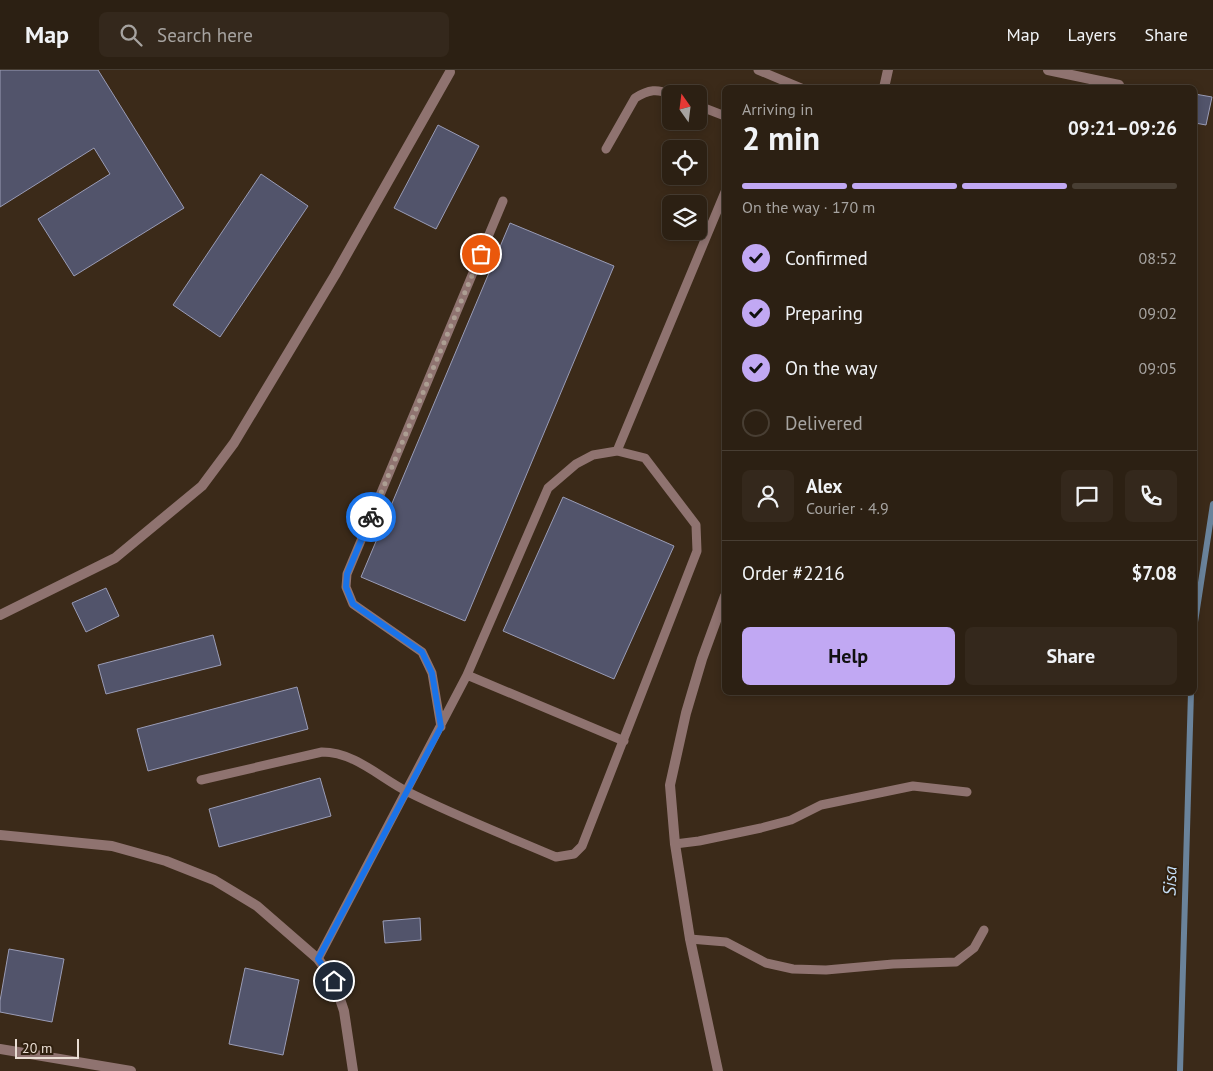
<!DOCTYPE html>
<meta charset="utf-8">
<style>
body{margin:0;font-family:"PT Sans",sans-serif;background:#34281c;color:#f1f3f6;height:100vh;display:flex;flex-direction:column;font-size:19px;white-space:nowrap}
*{box-sizing:border-box;margin:0}
p{font-size:16px;color:#a6a3a0}
.icon{flex:none;width:28px;height:28px;fill:none;stroke:currentColor;stroke-width:2;stroke-linecap:round;stroke-linejoin:round}
.map{position:relative;flex:1;overflow:hidden}
.sheet{position:absolute;left:722px;top:15px;width:475px;height:610px;display:flex;flex-direction:column;background:#2c2013;border-radius:8px;box-shadow:0 2px 8px #0003,0 0 0 1px #483e33}
.sheet>*{flex:none}
.needle{width:32px;rotate:346deg}
.buttons{position:absolute;left:662px;top:15px;display:grid;gap:10px}
.buttons a{display:grid;place-items:center;width:45px;height:45px;border-radius:8px;background:#2c2013;box-shadow:0 2px 8px #0003,0 0 0 1px #483e33;font-size:25px}
.scale{position:absolute;left:15px;bottom:12px;width:64px;box-sizing:border-box;padding-left:5px;border:2px solid #e9ddd3;border-top:0;font-size:14px;line-height:18px;white-space:nowrap;color:#e9ddd3;-webkit-text-stroke:4px #30200f;paint-order:stroke}
.pin{position:absolute;display:grid;place-items:center;width:42px;height:42px;color:#fff;margin:-21px;border:2px solid #fff;border-radius:50%;box-shadow:0 1px 5px #0007}
.courier{position:absolute;display:grid;place-items:center;width:50px;height:50px;margin:-25px;border:4px solid #1a73e8;border-radius:50%;background:#fff;color:#222;box-shadow:0 1px 6px #0007}
.summary em{font-style:normal;font-weight:700}
.summary div{display:flex;flex-direction:column-reverse}
.summary{display:flex;align-items:center;justify-content:space-between;height:85px;padding:0 20px}
h1{font-size:32px;font-weight:700;line-height:38px}
.bar{display:grid;grid-template-columns:repeat(4,1fr);gap:8px 5px;align-content:center;height:60px;padding:0 20px}
.bar i{height:6px;border-radius:4px;background:#483e33}
.bar .active{background:#c1a8f3}
.bar p{grid-column:span 4}
.line{display:flex;align-items:center;gap:12px;padding:0 20px;border-top:1px solid #483e33}
.line div{flex:1}
.round{display:grid;place-items:center;flex:none;width:52px;height:52px;border-radius:8px;background:#34281c}
ol{padding:0 20px;list-style:none}
li{display:flex;align-items:center;gap:15px;height:55px}
li p{margin-inline-start:auto}
li .icon{padding:5px;border-radius:50%;background:#c1a8f3;color:#111;stroke-width:4}
li:last-child{color:#a6a3a0}
li i{width:28px;height:28px;border:2px solid #483e33;border-radius:50%}
.action{display:flex;gap:10px;margin-top:auto;padding:10px 20px}
.action a{flex:1;height:58px;border-radius:8px;background:#c1a8f3;color:#111;font-size:20px;font-weight:700;line-height:58px;text-align:center}
.action a+a{background:#34281c;color:#f1f3f6}
header{display:flex;align-items:center;gap:30px;box-sizing:border-box;height:70px;padding:0 25px;background:#2c2013;border-bottom:1px solid #483e33}
header strong{font-size:24px}
nav{display:flex;gap:28px;margin-inline-start:auto;font-size:18px}
.search{width:350px;height:45px;background:#34281c;display:flex;align-items:center;gap:12px;box-sizing:border-box;padding:0 18px;border-radius:8px;color:#a6a3a0;font-size:19px}
.map>svg:first-child{display:block}
</style>
<header>
<strong>Map</strong>
<div class="search"><svg class="icon" aria-label="search" viewBox="0 0 24 24"><circle cx="10" cy="10" r="6"/><path d="M15 15l6 6"/></svg>Search here</div>
<nav><a>Map</a><a>Layers</a><a>Share</a></nav>
</header>
<div class="map">
<svg width="1213" height="1001" viewBox="0 0 1213 1001">
<rect width="100%" height="100%" fill="#3b2a19"/>
<g fill="none" stroke-linecap="round" stroke-linejoin="round">
<!-- stream -->
<path stroke="#6a839b" stroke-width="6" d="M1195,552L1213,434
M1180,1001L1191,622"/>
</g>
<!-- building -->
<path fill="#52546b" stroke="#9a9cb6" d="M0,0H98L184,138L74,206L38,149L110,104L94,78L0,137Z
M1195,24L1212,27L1206,55L1195,53Z
M438,55L479,76L436,159L394,138Z
M261,104L308,136L220,267L173,235Z
M510,153L614,196L465,551L361,507Z
M563,427L674,476L614,609L503,561Z
M106,518L119,546L86,562L72,533Z
M213,565L221,595L106,624L98,595Z
M297,617L308,659L148,701L137,659Z
M320,708L331,746L219,777L209,739Z
M420,848L421,870L385,873L383,851Z
M9,879L64,889L52,952L0,942V931Z
M245,898L299,910L283,985L229,974Z"/>
<g fill="none" stroke-linecap="round" stroke-linejoin="round">
<!-- service -->
<path stroke="#8f7370" stroke-width="9" d="M758,0L801,18
M699,36L725,46
M606,79L635,28C649,19 657,19 671,24
M617,381L725,122
M467,605L624,671
M441,657L432,603L422,582L353,534L346,517L347,504L503,131
M201,710L322,682C355,682 380,708 408,722C456,746 507,766 556,787L574,784L582,776L697,481L696,455L645,388L617,381L593,385L576,394L548,418L467,605L318,889
M675,774L699,771L761,758L791,750L821,735L913,716L967,722
M690,869L726,872L766,893L793,899L826,900L893,894L956,892L974,878L984,860"/>
<!-- minor -->
<path stroke="#8f7370" stroke-width="10" d="M1048,0L1119,15
M884,18L888,0
M0,545L115,488L202,416L234,373L335,205L450,2
M0,765L112,776L166,791L214,810L257,836L318,889L334,911L344,941L353,1001
M0,979L131,1001
M718,1001L690,869L675,774L670,715L686,643L702,589L725,526"/>
</g>
<g fill="none" stroke-linecap="round" stroke-linejoin="round">
<!-- done -->
<path stroke="#ac9e92" stroke-width="5" stroke-dasharray="0 9" d="M371,447L481,184"/>
<!-- route -->
<path stroke="#1a73e8" stroke-width="6" d="M334,911L318,889L441,657L432,603L422,582L353,534L346,517L347,504L371,447"/>
</g>
<g text-anchor="middle" stroke-width="4" stroke-linejoin="round" paint-order="stroke">
<!-- water labels -->
<g font-size="18" font-style="italic" fill="#c5def6" stroke="#30200f">
<text transform="translate(1170 811) rotate(-88)" y="6">Sisa</text>
</g>
</g>
</svg>
<div class="buttons">
<a><svg class="needle" viewBox="-14 -14 28 28"><path d="M0-13l5 13h-10z" fill="#e53935"/><path d="M0 13l5-13h-10z" fill="#a6a3a0"/></svg></a>
<a><svg class="icon" aria-label="locate" viewBox="0 0 24 24"><circle cx="12" cy="12" r="6"/><path d="M12 2v4M12 18v4M2 12h4M18 12h4"/></svg></a>
<a><svg class="icon" aria-label="layers" viewBox="0 0 24 24"><path d="M12 4l9 5-9 5-9-5zM3 14l9 5 9-5"/></svg></a>
</div>
<div class="scale">20 m</div>
<div class="pin" style="left:481px;top:184px;background:#ea580c"><svg class="icon" aria-label="bag" viewBox="0 0 24 24"><path d="M5 8h14l-1 12H6zM9 8a3 3 0 0 1 6 0"/></svg></div>
<div class="pin" style="left:334px;top:911px;background:#1f2937"><svg class="icon" aria-label="home" viewBox="0 0 24 24"><path d="M3 11l9-7 9 7M6 9v11h12V9"/></svg></div>
<div class="courier" style="left:371px;top:447px"><svg class="icon" aria-label="bike" viewBox="0 0 24 24"><circle cx="6" cy="16" r="4"/><circle cx="18" cy="16" r="4"/><path d="M6 16l4-8h5l3 8M10 8l3 8H6M13 5h3"/></svg></div>
<section class="sheet">
<div class="summary"><div><h1>2 min</h1><p>Arriving in</p></div><em>09:21–09:26</em></div>
<div class="bar"><i class="active"></i><i class="active"></i><i class="active"></i><i></i><p>On the way · 170 m</p></div>
<ol>
<li><svg class="icon" aria-label="check" viewBox="0 0 24 24"><path d="M5 12l5 5 9-10"/></svg>Confirmed<p>08:52</p></li>
<li><svg class="icon" aria-label="check" viewBox="0 0 24 24"><path d="M5 12l5 5 9-10"/></svg>Preparing<p>09:02</p></li>
<li><svg class="icon" aria-label="check" viewBox="0 0 24 24"><path d="M5 12l5 5 9-10"/></svg>On the way<p>09:05</p></li>
<li><i></i>Delivered</li>
</ol>
<div class="line" style="height:90px"><a class="round"><svg class="icon" aria-label="person" viewBox="0 0 24 24"><circle cx="12" cy="8" r="4"/><path d="M4 21q1-7 8-7t8 7"/></svg></a><div><b>Alex</b><p>Courier · 4.9</p></div><a class="round"><svg class="icon" aria-label="chat" viewBox="0 0 24 24"><path d="M4 5h16v11H9l-5 4z"/></svg></a><a class="round"><svg class="icon" aria-label="phone" viewBox="0 0 24 24"><path d="M5 4h4l2 5-3 2q2 4 5 5l2-3 5 2v4C11 20 4 13 5 4z"/></svg></a></div>
<div class="line" style="height:65px"><div>Order #2216</div><b>$7.08</b></div>
<div class="action"><a>Help</a><a>Share</a></div>
</section>
</div>
